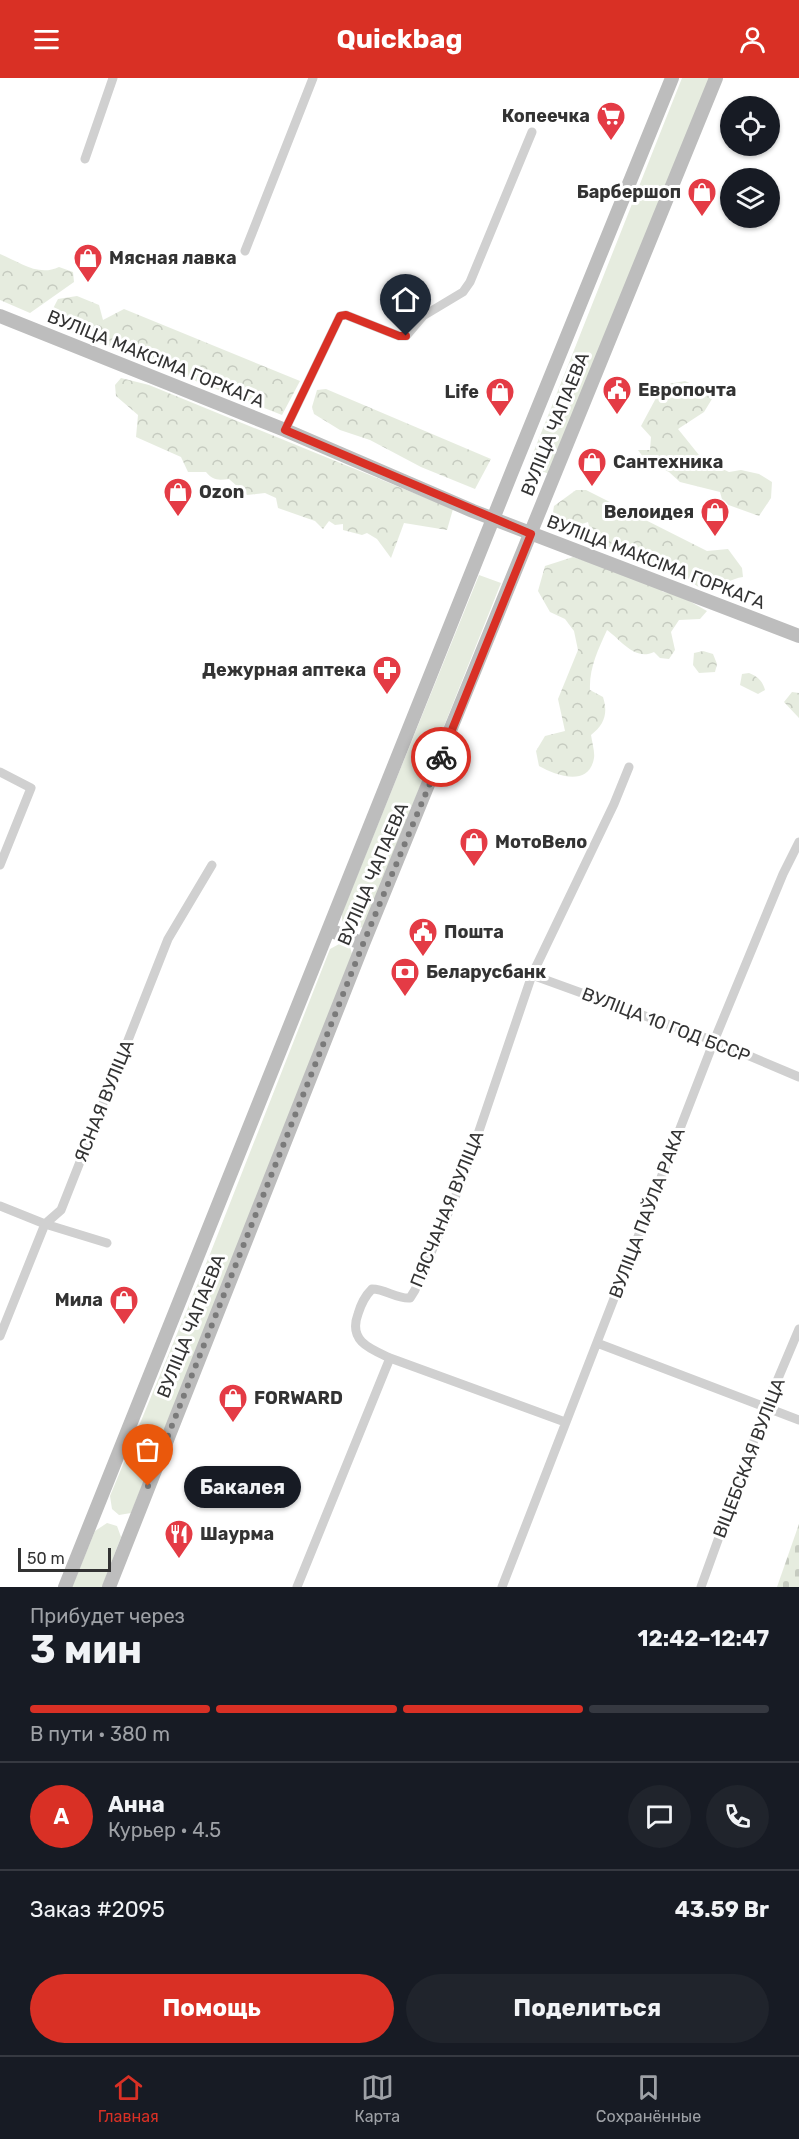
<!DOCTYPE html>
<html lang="ru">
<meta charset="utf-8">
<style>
body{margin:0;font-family:Rubik,sans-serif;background:#20242c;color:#f1f3f6;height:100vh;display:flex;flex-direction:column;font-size:22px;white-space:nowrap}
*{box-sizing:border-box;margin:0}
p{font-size:20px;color:#9ea1a6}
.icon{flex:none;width:33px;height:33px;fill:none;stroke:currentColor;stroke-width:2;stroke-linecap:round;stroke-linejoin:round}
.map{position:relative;height:1509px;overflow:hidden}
.details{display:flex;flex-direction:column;background:#171b24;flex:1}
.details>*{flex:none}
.tools{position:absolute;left:720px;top:18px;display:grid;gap:12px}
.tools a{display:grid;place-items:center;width:60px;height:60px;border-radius:50%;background:#171b24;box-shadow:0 2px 4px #0004;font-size:30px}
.scale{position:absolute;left:18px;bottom:15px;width:93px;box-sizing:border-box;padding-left:6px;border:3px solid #333;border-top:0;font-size:16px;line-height:21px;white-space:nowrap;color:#333;-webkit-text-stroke:4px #fff;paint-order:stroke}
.pin{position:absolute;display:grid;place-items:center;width:51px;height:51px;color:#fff;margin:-62px -26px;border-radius:50% 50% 50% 0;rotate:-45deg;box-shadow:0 0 6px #0007}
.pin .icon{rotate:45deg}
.courier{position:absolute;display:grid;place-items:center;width:60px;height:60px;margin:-30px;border:4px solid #d93025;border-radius:50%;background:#fff;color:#222;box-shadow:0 2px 8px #0007}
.bubble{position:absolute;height:42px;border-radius:21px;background:#171b24;box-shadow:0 2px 4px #0004;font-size:20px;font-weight:700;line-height:42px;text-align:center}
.overview em{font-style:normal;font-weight:700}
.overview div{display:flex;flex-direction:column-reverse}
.overview{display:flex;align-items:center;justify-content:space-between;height:102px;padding:0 30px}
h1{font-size:39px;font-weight:700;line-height:45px}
.bar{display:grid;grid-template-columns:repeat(4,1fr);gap:9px 6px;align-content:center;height:72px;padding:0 30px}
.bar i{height:8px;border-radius:4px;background:#363941}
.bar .selected{background:#d93025}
.bar p{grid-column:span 4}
.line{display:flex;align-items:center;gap:15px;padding:0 30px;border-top:2px solid #363941}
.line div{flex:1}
.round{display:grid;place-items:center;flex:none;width:63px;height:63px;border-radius:32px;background:#20242c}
.cta{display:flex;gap:12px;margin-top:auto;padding:12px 30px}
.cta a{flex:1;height:69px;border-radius:36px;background:#d93025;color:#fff;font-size:24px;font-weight:700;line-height:69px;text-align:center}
.cta a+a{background:#20242c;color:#f1f3f6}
header{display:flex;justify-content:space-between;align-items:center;height:78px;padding:0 30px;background:#d93025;color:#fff;font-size:27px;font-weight:700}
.dock{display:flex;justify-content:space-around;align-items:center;height:84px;border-top:2px solid #363941;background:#171b24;font-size:16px;color:#9ea1a6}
.dock a{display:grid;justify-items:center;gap:3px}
.dock .selected{color:#d93025}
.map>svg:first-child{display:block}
</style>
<header><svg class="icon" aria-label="menu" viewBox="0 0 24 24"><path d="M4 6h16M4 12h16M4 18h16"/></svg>Quickbag<svg class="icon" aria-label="person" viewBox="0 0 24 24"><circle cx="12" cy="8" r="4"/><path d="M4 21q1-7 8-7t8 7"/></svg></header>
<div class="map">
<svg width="799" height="1509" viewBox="0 0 799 1509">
<defs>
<pattern id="forest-crowns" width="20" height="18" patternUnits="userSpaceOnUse" patternTransform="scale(1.5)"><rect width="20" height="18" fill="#e6ecdf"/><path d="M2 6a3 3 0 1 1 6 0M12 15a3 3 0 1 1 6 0" fill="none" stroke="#c6cbc0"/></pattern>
<pattern id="cemetery-stones" width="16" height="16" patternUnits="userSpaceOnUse" patternTransform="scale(1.5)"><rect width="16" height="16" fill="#e6ecdf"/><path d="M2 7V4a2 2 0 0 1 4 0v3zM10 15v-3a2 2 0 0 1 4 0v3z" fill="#c6cbc0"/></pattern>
</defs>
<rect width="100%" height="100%" fill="#fff"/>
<!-- green -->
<path fill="#e6ecdf" d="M682,0H711L552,397L528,388Z
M479,497L501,505L364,849L351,851L342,843V835Z
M341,865L350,869L353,879L131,1435L119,1437L112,1431L110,1418L210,1176L330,871Z
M107,1445L117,1448L121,1459L102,1509H72L95,1453Z"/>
<!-- forest -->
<path fill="url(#forest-crowns)" d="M0,176C20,184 38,199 59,189L73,194L74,204L30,235L0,222Z
M77,218L99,227L103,242L124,231L300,303L282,337L46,244L58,221Z
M121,300L149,307L453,431L447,452L404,445L391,480L377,461L367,455L362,457L343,452V446L335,447L329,443L323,451L315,443L278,430L276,420L265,415L247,417L229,401C219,402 213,403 206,394H188L181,379L136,359L138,337L116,318L115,307Z
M685,303L715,316L704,334L678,351L703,382L729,394L741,392L759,396L772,404L771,420L759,438L723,425L720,414L680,404L669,394L646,383L638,372H650L651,359L641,348L663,307Z
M326,311L491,381L475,411L421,389L370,362L340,352L314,336L312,329L317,312Z
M576,412H586L707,473L728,471L742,490L743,499C729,500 711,517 697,508C685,500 682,488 664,496L631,479L625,471L603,468L592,460L588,444C572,449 564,453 552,440L554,428Z
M573,479L657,506L663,514L675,515L707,533L700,541L679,542L671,554L675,572L669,581L660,580L654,574C635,583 622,563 607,552C598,572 589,590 590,612L603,619C608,635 605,646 591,657C592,664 595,674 594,680C589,710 555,697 539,688L536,673L545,658L565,653L558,621L578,572L574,553L565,541L550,534L538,513L545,488Z
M703,573L713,576L717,586L715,594L699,595L693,587L694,575Z
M749,595C758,599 762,602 765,612L758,616L740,607L742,596Z
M792,614L799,615V640L784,624Z"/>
<!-- cemetery -->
<path fill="url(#cemetery-stones)" d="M799,1446V1509H777Z"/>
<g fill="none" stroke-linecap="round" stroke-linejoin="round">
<!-- street -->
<path stroke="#d0d0d0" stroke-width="9" d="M85,81L113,0
M245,173L313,0
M285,352L340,238L346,237L399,258H406L423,238L463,214L470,204L532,54
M0,694L31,710L0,787
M532,897L714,963L799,999
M0,1128L45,1146L107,1165
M0,1258L45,1146L61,1132L168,861L212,787
M597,1265L799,1342
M390,1280L565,1344
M297,1509L390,1280C370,1271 348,1263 358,1236C361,1226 364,1219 372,1211C386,1211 396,1221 410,1220L415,1212L462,1103L532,897L614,726L629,689
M502,1509L714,963L783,796L799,764
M701,1509L766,1329L799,1251"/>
<!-- secondary -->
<path stroke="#bdbdbd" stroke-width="14" d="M0,238L285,352L473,433L799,558
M330,852L363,866
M65,1509L511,396L672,0
M109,1509L363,866L716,0"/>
</g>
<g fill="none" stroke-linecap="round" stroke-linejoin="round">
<!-- done -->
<path stroke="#7a7a7a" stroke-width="6" stroke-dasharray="0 10.8" d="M148,1408L363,866L441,679"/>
<!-- route -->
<path stroke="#d93025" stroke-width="8" d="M406,258H399L346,237L340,238L285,352L531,456L441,679"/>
</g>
<!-- icons -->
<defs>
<g id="supermarket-pin" transform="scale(1.5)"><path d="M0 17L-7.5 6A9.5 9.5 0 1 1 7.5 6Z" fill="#e43b45" stroke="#fff"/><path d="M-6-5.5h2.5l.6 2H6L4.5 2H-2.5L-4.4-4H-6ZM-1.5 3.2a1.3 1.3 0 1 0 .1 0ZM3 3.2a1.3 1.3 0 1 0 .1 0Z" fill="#fff"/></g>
<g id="shop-pin" transform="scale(1.5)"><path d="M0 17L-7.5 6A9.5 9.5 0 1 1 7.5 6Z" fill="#e43b45" stroke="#fff"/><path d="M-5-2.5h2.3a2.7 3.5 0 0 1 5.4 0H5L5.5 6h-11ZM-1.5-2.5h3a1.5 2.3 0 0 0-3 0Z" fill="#fff"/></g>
<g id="civic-pin" transform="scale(1.5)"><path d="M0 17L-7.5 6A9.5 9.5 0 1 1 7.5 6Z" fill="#e43b45" stroke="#fff"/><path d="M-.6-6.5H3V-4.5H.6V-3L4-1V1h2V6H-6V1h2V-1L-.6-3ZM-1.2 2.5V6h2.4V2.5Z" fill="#fff"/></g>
<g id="pharmacy-pin" transform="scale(1.5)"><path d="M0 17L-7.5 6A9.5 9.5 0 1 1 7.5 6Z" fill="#e43b45" stroke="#fff"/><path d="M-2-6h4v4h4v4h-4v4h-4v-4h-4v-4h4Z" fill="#fff"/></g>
<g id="bank-pin" transform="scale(1.5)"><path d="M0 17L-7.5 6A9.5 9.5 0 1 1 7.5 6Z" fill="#e43b45" stroke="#fff"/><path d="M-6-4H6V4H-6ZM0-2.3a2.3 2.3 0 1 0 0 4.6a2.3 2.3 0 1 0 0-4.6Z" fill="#fff"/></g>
<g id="restaurant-pin" transform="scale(1.5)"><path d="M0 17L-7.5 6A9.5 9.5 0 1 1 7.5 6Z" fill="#e43b45" stroke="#fff"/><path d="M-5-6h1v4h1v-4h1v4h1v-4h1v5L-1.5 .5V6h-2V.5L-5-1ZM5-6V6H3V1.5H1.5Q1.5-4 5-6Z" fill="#fff"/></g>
</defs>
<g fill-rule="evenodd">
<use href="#supermarket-pin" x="611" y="38"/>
<use href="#shop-pin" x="702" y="114"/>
<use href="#shop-pin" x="88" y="180"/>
<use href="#civic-pin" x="617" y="312"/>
<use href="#shop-pin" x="500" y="314"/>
<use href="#shop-pin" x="592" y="384"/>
<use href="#shop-pin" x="178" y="414"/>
<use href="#shop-pin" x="715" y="434"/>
<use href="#pharmacy-pin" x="387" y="592"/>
<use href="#shop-pin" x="474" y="764"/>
<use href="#civic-pin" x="423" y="854"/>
<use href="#bank-pin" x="405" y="894"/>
<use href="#shop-pin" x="124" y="1222"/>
<use href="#shop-pin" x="233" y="1320"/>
<use href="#restaurant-pin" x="179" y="1456"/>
</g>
<g text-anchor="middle" stroke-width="6" stroke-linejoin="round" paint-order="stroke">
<!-- poi labels -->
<g font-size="18" font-weight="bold" fill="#333" stroke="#fff" text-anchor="start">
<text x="590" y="44" text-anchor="end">Копеечка</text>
<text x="681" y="120" text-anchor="end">Барбершоп</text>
<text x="109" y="186">Мясная лавка</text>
<text x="638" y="318">Европочта</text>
<text x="479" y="320" text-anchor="end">Life</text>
<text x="613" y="390">Сантехника</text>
<text x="199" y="420">Ozon</text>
<text x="694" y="440" text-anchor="end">Велоидея</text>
<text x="366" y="598" text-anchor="end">Дежурная аптека</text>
<text x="495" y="770">МотоВело</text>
<text x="444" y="860">Пошта</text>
<text x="426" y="900">Беларусбанк</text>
<text x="103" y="1228" text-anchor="end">Мила</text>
<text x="254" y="1326">FORWARD</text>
<text x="200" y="1462">Шаурма</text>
</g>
<!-- street labels -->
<g font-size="18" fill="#333" stroke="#fff">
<text transform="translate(156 281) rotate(22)" y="6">ВУЛІЦА МАКСІМА ГОРКАГА</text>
<text transform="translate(555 346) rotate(-68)" y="6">ВУЛІЦА ЧАПАЕВА</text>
<text transform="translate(656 484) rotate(21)" y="6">ВУЛІЦА МАКСІМА ГОРКАГА</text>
<text transform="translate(373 796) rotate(-67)" y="6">ВУЛІЦА ЧАПАЕВА</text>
<text transform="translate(666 947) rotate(21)" y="6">ВУЛІЦА 10 ГОД БССР</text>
<text transform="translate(104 1023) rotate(-68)" y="6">ЯСНАЯ ВУЛІЦА</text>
<text transform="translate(447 1131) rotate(-68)" y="6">ПЯСЧАНАЯ ВУЛІЦА</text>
<text transform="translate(647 1135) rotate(-69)" y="6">ВУЛІЦА ПАЎЛА РАКА</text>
<text transform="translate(191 1248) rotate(-68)" y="6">ВУЛІЦА ЧАПАЕВА</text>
<text transform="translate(749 1380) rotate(-69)" y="6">ВІЦЕБСКАЯ ВУЛІЦА</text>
</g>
</g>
</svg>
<div class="tools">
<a><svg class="icon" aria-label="locate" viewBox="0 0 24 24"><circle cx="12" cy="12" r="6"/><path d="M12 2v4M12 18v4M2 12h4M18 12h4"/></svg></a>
<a><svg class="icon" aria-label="layers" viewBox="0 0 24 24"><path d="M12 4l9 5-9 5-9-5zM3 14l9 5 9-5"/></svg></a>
</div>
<div class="scale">50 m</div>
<div class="pin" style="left:148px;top:1408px;background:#ea580c"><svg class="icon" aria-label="bag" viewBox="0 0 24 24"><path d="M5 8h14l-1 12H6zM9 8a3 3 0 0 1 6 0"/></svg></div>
<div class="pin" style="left:406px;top:258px;background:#1f2937"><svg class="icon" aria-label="home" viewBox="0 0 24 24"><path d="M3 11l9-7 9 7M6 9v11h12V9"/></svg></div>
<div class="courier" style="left:441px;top:679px"><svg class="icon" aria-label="bike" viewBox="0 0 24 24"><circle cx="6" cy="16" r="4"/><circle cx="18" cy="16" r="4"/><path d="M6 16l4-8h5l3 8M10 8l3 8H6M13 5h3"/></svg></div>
<div class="bubble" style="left:184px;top:1388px;width:117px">Бакалея</div>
</div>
<section class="details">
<div class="overview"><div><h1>3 мин</h1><p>Прибудет через</p></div><em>12:42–12:47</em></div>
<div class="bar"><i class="selected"></i><i class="selected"></i><i class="selected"></i><i></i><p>В пути · 380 m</p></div>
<div class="line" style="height:108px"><b class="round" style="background:#d93025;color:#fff">А</b><div><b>Анна</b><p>Курьер · 4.5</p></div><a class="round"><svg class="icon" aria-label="chat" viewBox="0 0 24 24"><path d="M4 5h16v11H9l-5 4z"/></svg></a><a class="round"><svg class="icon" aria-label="phone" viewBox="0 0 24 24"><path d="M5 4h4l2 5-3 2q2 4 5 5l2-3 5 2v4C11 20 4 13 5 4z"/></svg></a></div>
<div class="line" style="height:78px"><div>Заказ #2095</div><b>43.59 Br</b></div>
<div class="cta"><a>Помощь</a><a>Поделиться</a></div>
</section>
<nav class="dock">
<a class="selected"><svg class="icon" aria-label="home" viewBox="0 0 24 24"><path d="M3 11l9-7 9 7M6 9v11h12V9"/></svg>Главная</a>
<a><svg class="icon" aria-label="map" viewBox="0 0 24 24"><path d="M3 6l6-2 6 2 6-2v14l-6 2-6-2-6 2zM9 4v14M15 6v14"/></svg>Карта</a>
<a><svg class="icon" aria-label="saved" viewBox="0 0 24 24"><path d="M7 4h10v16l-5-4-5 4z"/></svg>Сохранённые</a>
</nav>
